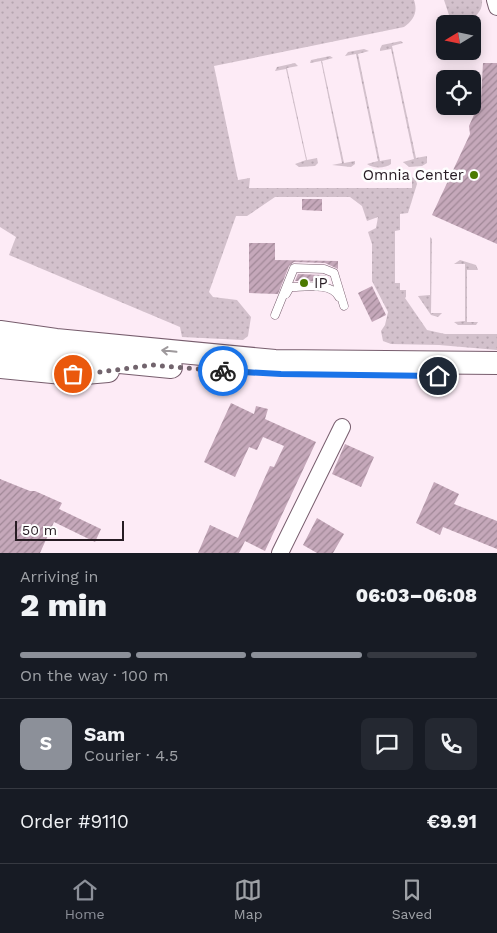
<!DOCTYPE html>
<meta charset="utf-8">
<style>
body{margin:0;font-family:"Work Sans",sans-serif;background:#242831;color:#f1f3f6;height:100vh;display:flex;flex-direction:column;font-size:19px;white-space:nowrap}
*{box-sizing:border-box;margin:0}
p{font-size:16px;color:#9ea1a6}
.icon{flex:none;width:28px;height:28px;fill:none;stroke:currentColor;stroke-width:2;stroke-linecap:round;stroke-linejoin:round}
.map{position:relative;height:553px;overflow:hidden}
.details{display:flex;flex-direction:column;background:#171b24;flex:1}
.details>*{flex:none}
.needle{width:32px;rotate:260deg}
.buttons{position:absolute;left:436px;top:15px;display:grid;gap:10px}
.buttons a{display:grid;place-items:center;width:45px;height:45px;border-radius:8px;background:#171b24;box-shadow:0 2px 12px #0003;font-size:25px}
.scale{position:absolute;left:15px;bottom:12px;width:109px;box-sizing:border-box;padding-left:5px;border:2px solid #271c23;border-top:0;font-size:14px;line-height:18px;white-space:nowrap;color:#271c23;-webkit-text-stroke:4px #fefefe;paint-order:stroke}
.pin{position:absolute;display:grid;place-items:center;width:42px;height:42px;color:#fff;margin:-21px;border:2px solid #fff;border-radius:50%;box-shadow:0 1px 5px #0007}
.courier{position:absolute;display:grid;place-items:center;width:50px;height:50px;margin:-25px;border:4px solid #1a73e8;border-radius:50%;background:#fff;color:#222;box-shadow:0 1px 6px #0007}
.overview em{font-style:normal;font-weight:800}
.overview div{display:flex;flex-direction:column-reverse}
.overview{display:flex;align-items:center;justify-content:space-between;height:85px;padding:0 20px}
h1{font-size:32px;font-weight:800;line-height:38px}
.bar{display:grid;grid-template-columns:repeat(4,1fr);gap:8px 5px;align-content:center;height:60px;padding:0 20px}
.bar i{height:6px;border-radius:4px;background:#363941}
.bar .on{background:#8c9099}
.bar p{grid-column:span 4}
.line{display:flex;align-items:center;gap:12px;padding:0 20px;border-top:1px solid #363941}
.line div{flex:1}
.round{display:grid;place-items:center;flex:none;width:52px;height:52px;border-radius:8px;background:#242831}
.menu{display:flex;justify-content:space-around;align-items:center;height:70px;border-top:1px solid #363941;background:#171b24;font-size:14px;color:#9ea1a6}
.menu a{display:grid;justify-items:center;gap:2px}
.menu .on{color:#8c9099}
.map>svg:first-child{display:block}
</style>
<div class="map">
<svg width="497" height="553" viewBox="0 0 497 553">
<defs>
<pattern id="grass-dots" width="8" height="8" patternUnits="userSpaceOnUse" patternTransform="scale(1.25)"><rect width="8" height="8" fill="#d3c1cc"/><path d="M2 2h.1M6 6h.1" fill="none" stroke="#b5a5af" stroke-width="1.8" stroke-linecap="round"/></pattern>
<pattern id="building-hatch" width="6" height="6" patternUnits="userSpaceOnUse" patternTransform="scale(1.25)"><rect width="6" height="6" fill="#c5a8ba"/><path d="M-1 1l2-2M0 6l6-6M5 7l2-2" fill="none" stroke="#a08897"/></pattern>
</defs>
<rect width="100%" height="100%" fill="#fdebf6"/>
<!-- grass -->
<path fill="url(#grass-dots)" d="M0,0H414C418,12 414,20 404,27L214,66L238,180L250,178L249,188H412V177L416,180L417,184L408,213L400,214V230L395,231V283H400V290H406V297L405,298L427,330L445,334H497V350L439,345L391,344L383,341L381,331L385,325L388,312L372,281V244L368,232L376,228L378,217L367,221L362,206L350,197H275L247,216H236L209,292L213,297L237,300L251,317L248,336L243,340L182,337L180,327L9,255L16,237L0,227Z
M444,0H482C483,12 475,15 469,24H452Z
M401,41L403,43L392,46L416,158L427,156V163L422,166L409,167L403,162L414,159L391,49L380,51V49L382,45Z
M364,49L369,51L358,54L380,161L391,159V164C386,168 373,169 367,164L378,161L356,54L345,56L348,52Z
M330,56L333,58L322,61L344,163L355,161V164L351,167L332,165L342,163L321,61L310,63L311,60Z
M295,63L298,66L287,68L307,160L317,158L318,163L315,166L299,167L295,164L306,160L286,69L275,71L277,67Z
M430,237L432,239L431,313H442L438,317L431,315L418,296L430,295Z
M460,260L476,265L478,270H467V322H478L476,325H458L454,322L465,321V264H454Z"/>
<!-- building -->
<path fill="url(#building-hatch)" d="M483,63H497V244L432,215L470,134L469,126L481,99Z
M302,199H322V211L302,210Z
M249,243H275V260L338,261V269L325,263L294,262L289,266L278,294L249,293Z
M298,274L323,275L327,276H323V281H295Z
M372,286L386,315L372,322L358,293Z
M231,403L254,414L256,406L268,409L265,419L316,442L265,551L245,541L239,553H198L210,525L238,538L270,466L274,467L284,446L263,437L257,450L249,447L235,477L204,462Z
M345,444L374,457L361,487L332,474Z
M0,479L30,491H35L62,503L59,509L101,529L95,542L54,522L40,553H0Z
M434,482L459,494L454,504L497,521V549L443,527L440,535L416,523Z
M317,518L344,534L333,553H317L303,545Z"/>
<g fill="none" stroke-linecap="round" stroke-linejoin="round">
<!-- lane casing -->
<g stroke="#775d6d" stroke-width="9">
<path id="lane" d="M286,294L290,287C304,287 332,282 339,297
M275,315L294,268L324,269L334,273L344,306"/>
</g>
<!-- street casing -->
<g stroke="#775d6d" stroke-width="18">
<path id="street" d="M495,0L497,7
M280,553L342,427"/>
</g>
<!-- secondary casing -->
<g stroke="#775d6d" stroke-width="24">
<path id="secondary" d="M0,332L56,340L275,361L497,363
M0,349L38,354L171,367
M0,367L73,374L108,371"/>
</g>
<!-- lane -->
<use href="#lane" stroke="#fff" stroke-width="8"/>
<!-- street -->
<use href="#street" stroke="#fff" stroke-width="16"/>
<!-- secondary -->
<use href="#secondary" stroke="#fff" stroke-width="22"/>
</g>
<!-- one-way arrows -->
<defs><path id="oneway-shaft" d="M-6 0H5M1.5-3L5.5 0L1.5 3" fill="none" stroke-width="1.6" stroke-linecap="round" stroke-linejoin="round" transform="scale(1.25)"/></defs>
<use stroke="#9e999c" href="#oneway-shaft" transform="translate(169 351) rotate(-174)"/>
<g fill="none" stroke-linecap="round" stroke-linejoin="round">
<!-- done -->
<path stroke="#72646d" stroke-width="5" stroke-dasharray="0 9" d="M73,374L93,373L152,365L223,371"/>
<!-- route -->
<path stroke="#1a73e8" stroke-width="6" d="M223,371L281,374L438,376"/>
</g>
<!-- markers -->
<g fill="#4b7a00" stroke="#fefefe" stroke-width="2">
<circle cx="474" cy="175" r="5"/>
<circle cx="304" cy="283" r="5"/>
</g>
<g text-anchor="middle" stroke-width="5" stroke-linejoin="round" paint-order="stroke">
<!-- poi labels -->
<g font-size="15" fill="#271c23" stroke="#fefefe" text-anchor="end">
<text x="464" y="180">Omnia Center</text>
<text x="314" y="288" text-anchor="start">IP</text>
</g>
</g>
</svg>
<div class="buttons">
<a><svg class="needle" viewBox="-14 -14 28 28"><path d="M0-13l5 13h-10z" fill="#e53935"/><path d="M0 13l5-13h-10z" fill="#9ea1a6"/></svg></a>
<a><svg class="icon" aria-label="locate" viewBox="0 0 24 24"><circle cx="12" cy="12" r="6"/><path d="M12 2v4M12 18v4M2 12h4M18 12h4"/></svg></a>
</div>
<div class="scale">50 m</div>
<div class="pin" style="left:73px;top:374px;background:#ea580c"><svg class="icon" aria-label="bag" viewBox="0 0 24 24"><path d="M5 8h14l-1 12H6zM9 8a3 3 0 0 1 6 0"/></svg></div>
<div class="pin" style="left:438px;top:376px;background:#1f2937"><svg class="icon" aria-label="home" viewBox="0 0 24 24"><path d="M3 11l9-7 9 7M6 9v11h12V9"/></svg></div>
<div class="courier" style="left:223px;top:371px"><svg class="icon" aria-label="bike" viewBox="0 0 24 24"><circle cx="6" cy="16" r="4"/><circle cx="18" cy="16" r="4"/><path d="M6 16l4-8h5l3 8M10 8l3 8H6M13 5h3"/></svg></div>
</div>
<section class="details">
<div class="overview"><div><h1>2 min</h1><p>Arriving in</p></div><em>06:03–06:08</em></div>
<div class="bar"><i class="on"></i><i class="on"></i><i class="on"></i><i></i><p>On the way · 100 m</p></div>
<div class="line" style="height:90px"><b class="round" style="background:#8c9099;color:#fff">S</b><div><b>Sam</b><p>Courier · 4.5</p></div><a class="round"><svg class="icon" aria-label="chat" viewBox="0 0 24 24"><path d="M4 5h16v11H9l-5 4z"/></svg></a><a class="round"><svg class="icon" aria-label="phone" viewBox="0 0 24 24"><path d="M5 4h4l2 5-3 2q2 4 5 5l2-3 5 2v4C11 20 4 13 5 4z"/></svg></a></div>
<div class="line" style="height:65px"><div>Order #9110</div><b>€9.91</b></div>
</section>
<nav class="menu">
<a class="on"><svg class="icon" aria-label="home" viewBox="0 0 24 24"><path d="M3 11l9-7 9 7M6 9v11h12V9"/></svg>Home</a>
<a><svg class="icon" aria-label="map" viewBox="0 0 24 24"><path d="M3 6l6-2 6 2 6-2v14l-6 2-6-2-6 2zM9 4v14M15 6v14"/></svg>Map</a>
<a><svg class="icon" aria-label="saved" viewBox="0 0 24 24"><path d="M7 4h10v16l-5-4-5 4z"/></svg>Saved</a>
</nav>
